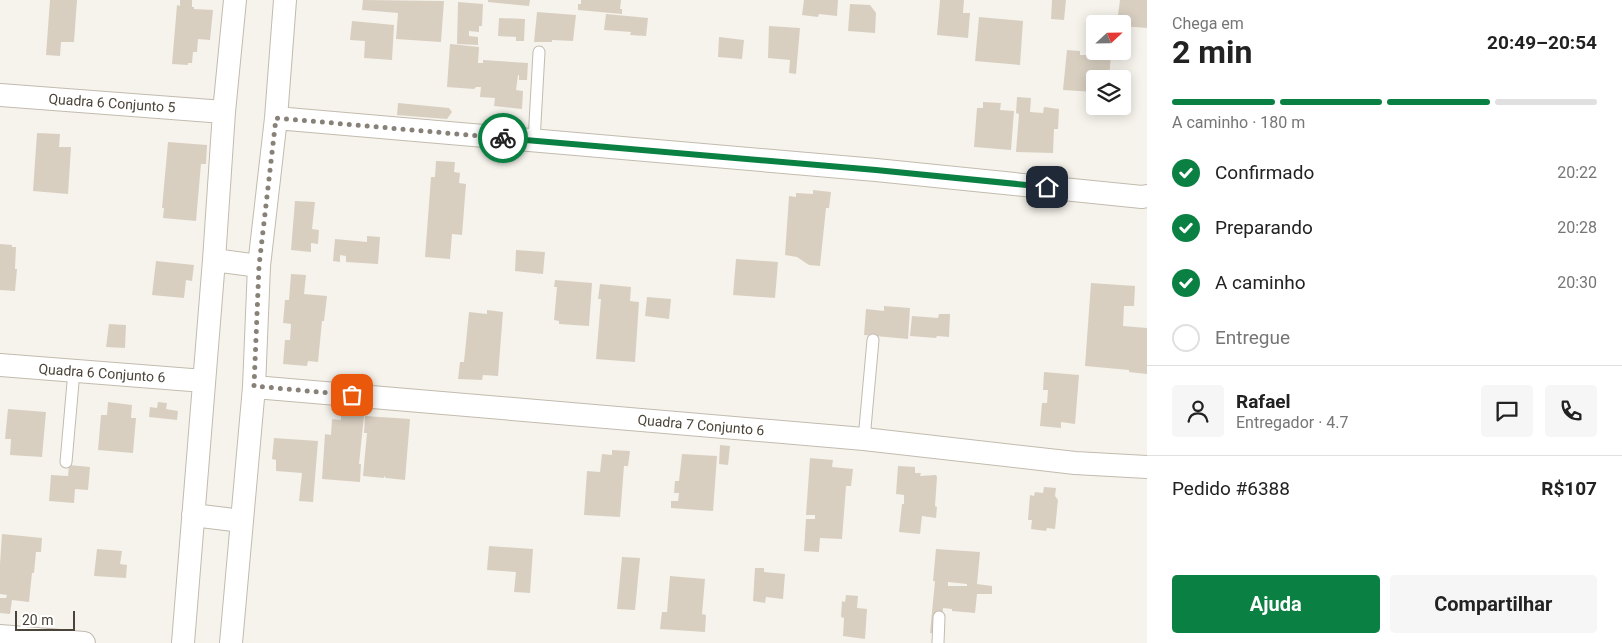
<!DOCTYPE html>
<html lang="pt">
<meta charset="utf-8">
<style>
body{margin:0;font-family:Roboto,sans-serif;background:#f6f6f6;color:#222;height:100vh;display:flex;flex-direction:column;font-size:19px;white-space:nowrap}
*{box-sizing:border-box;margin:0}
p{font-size:16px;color:#767676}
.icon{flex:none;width:28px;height:28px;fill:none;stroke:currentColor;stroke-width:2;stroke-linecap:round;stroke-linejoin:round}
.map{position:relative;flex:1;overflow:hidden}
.side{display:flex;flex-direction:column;background:#fff;width:475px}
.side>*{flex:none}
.needle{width:32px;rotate:68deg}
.tools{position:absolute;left:1086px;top:15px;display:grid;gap:10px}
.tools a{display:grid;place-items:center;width:45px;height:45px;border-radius:5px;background:#fff;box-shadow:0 2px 12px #0003;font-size:25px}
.scale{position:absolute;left:15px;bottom:12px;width:60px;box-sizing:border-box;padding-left:5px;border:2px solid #4b4439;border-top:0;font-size:14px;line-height:18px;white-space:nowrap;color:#4b4439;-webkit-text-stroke:4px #fff;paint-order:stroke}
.pin{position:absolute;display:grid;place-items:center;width:42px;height:42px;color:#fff;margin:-21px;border-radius:10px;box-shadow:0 2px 8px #0006}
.courier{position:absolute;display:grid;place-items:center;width:50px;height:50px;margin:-25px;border:4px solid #0b8043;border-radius:50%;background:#fff;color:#222;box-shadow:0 1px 6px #0007}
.overview em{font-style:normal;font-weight:700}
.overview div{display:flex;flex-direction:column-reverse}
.overview{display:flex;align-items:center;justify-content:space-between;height:85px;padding:0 25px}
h1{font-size:32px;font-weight:700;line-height:38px}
.bar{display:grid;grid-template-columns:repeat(4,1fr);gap:8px 5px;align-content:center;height:60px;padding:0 25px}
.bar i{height:6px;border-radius:4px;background:#e0e0e0}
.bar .active{background:#0b8043}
.bar p{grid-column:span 4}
.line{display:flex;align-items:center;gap:12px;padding:0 25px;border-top:1px solid #e0e0e0}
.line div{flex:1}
.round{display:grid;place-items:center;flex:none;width:52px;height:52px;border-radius:5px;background:#f6f6f6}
ol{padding:0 25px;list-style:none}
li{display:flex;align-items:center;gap:15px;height:55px}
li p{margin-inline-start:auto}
li .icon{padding:5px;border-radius:50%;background:#0b8043;color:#fff;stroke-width:4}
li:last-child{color:#767676}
li i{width:28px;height:28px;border:2px solid #e0e0e0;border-radius:50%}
.button{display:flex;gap:10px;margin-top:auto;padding:10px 25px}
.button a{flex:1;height:58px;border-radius:5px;background:#0b8043;color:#fff;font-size:20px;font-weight:700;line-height:58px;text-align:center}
.button a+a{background:#f6f6f6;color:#222}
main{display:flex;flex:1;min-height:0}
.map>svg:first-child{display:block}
</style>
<main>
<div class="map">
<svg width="1147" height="643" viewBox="0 0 1147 643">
<rect width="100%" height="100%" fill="#f6f3ec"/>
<!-- building -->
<path fill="#d8cfc1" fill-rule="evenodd" d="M50,0H77L74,42H61L60,56L46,55Z
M180,0H192V7H194V9L213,10L210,40L198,39L197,52H193L192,63H188V65L172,64L177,5L180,6Z
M363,0L444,1L441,42L396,39L398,13L362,10Z
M488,0H530L529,6L488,2Z
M581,0H621L620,9H622V14L578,10V4H581Z
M804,0H838L837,16L819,14L818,17L802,15Z
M940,0H964L963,13H970L968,38L937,35Z
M1052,0H1066L1064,20L1051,19Z
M1120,0H1147V28L1122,26V24H1120L1121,15H1118Z
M458,2L483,4L482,26H479V32L469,31V36L478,37V45L457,44Z
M850,4L870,5L876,13L875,33L848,31Z
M537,12L576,15L573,41L552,40V42H534Z
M606,14L648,18L646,36L630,35L631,32L604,30Z
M979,17L1023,21L1020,65L975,61Z
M499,18L525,19L524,41H516V37L498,36Z
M352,21L394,25L392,60L364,58L365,41L350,40Z
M769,26L800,28L796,74L789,73L790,60L768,58Z
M719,37L744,40L742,59L718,57Z
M450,44L479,47L478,63H483V60L528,63L527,80H519V75H518L516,90L523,91L522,109L494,106L495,98L480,97L481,87H476L474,89L447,87Z
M1067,50L1080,51V55H1086V52L1111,54L1109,79H1095V92L1063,90Z
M1017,97L1031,98L1030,112L1043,113L1044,107L1059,109L1058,129H1054L1053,153L1016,152L1019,114L1016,113Z
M983,102L1001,103L1000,110L1014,111L1011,150L974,147L977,108H983Z
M398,103L449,108L452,112L447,119L397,115Z
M37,133L60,134L59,147H71L68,194L33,191Z
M168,142L207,145L206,164H201L196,221L163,218L164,208H162Z
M436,161L455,162L454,172L460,173L459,183L466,184L462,235L452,234L450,259L425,257L431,177H435Z
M813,190L831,192L829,208H826L820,266L809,265L797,257L785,255L789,196L796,197V193L813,194Z
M295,201L315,202L312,229L319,230L318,244L311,243V252L291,250Z
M367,236L380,237L378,264L346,262V256L340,255V262L333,261L335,239L367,242Z
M0,244L12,245V247H16L15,269H17L15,291L0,290Z
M516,250L545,252L543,274L515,271Z
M736,259L778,262L775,298L733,295Z
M156,261L194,265L192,281L186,280L184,298L152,295Z
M291,274L306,275L304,294L327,296L324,321H322L318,362L308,361L307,366L283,364L285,340H290L291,324L283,323L285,300H289Z
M555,280L592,283L589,326L559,324V321L554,320L557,287H554Z
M1091,283L1135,286L1134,306H1124L1123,326L1147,328V374L1129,372V370L1085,366Z
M600,284L631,287L630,301L639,302L635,362L596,359L601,299H598Z
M647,297L671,299L669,319L645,316Z
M884,306L910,308L908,339L864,335L866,309L884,311Z
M487,310L503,312L498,376L483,375L482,380L458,379L460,362H464L469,312L487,314Z
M939,314H950L949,337L937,336L936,338L910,336L912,316L938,318Z
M109,324L126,325L125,348L106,347Z
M1044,372L1079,375L1075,424L1061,422V428L1040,426L1042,403H1047L1048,390H1043Z
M108,402L132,405L131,418H136L133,453L98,450L101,415H107Z
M158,402L167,403L166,409L178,411L177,420L149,417L150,407L157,408Z
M8,409L46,412L42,457L10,455L11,439H5Z
M341,415L364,416L359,464H361L360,482L322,479L325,434L331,435L332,419L341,420Z
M365,416L410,419L405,480L386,478L384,476V478L363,476L367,433H364Z
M274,438L318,441L313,502L299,501L302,473L276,471V460L272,459Z
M720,445L730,446L728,465L719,464Z
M612,450L630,451L628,466H624L620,517L584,515L587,471L600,472L602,454L612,455Z
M682,454L717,456L713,511L671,508V501H678L679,493H674L675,481H679Z
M810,458L833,460L832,467L853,469L851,486H846L842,539L820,538L819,552L804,551L806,519H815V515H806Z
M69,465L90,467L88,490L75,489L74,503L49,501L51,475L68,476Z
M898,466L915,467V473H921L920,476L936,475L937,477L935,506L937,507L936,518L922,516L920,534L899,532L902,504H904V495L896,494Z
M1044,487L1056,488L1055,496L1058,500L1055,529L1047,528L1046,531L1031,529L1032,520H1028L1030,495L1034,496L1035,492L1043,493Z
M2,534L42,538L41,552H36L34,573H32L29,602L12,600L10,614L0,613V598H6L7,595L0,594V564Z
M489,546L533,549L530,593L514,592L516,572L487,570Z
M97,549L122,551L120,564L127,565L126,578L94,576Z
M936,549L980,552L977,584L992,586V594H977L975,613L952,611V609L943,608L941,634L930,633L935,581H933ZM948,582L967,584V586H948Z
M622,557L640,558L635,610L617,609Z
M755,568H764V572L785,574L783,599L766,597L765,603L753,601Z
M670,576L705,579L702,614L706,615L705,632L660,629L662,612H667Z
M846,595L858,596L857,608L867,609L865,639L843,636L844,618L841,617L842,601L845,602Z"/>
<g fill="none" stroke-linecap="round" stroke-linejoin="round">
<!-- lane casing -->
<g stroke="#c2bbae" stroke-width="13">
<path id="lane" d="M534,141L539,52
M864,439L873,340
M66,462L74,371
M938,643L939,617"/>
</g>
<!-- street casing -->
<g stroke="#c2bbae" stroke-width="24">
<path id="street" d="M0,95L224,112
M276,118L876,170L1142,197L1147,196
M214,260L259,266
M0,365L204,381
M254,387L864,439L1075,463L1147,467
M193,515L242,521
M0,636L84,643
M183,643L214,260L224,112L235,0
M231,643L254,387L259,266L276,118L285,0"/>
</g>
<!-- lane -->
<use href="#lane" stroke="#fff" stroke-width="11"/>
<!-- street -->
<use href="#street" stroke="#fff" stroke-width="22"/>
</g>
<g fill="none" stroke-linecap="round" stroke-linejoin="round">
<!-- done -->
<path stroke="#878178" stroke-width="5" stroke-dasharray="0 9" d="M352,395L254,386L259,266L276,118L503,138"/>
<!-- route -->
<path stroke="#0b8043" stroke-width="6" d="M503,138L876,170L1047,187"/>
</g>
<g text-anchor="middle" stroke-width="5" stroke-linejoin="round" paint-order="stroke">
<!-- street labels -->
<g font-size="14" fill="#4b4439" stroke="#fff">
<text transform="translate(112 103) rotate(4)" y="5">Quadra 6 Conjunto 5</text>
<text transform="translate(102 373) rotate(4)" y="5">Quadra 6 Conjunto 6</text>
<text transform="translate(701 425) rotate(5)" y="5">Quadra 7 Conjunto 6</text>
</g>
</g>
</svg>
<div class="tools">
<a><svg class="needle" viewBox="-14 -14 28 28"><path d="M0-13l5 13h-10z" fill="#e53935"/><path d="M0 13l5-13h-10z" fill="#767676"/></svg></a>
<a><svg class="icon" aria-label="layers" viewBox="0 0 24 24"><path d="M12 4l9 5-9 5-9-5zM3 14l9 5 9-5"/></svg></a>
</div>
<div class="scale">20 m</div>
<div class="pin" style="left:352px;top:395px;background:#ea580c"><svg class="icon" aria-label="bag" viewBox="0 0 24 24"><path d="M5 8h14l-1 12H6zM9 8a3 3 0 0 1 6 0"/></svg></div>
<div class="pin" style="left:1047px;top:187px;background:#1f2937"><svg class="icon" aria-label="home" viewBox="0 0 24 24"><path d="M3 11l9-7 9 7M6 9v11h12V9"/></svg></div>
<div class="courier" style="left:503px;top:138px"><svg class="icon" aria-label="bike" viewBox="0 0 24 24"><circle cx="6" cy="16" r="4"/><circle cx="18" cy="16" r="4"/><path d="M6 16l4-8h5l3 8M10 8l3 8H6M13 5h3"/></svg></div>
</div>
<section class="side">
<div class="overview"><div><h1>2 min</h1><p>Chega em</p></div><em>20:49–20:54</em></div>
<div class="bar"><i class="active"></i><i class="active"></i><i class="active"></i><i></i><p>A caminho · 180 m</p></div>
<ol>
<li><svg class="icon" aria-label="check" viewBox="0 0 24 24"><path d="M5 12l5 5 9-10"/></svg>Confirmado<p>20:22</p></li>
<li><svg class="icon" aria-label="check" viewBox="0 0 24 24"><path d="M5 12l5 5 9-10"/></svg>Preparando<p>20:28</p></li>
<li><svg class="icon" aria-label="check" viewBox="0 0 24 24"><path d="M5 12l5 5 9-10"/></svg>A caminho<p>20:30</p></li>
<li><i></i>Entregue</li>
</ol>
<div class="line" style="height:90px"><a class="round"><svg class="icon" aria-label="person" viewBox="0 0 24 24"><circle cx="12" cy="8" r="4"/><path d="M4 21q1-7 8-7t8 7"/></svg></a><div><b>Rafael</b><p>Entregador · 4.7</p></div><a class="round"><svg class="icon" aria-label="chat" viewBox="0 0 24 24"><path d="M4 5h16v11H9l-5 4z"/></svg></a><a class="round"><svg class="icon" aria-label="phone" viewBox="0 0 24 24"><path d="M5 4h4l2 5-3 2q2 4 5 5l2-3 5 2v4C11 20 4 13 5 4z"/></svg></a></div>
<div class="line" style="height:65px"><div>Pedido #6388</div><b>R$107</b></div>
<div class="button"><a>Ajuda</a><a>Compartilhar</a></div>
</section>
</main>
